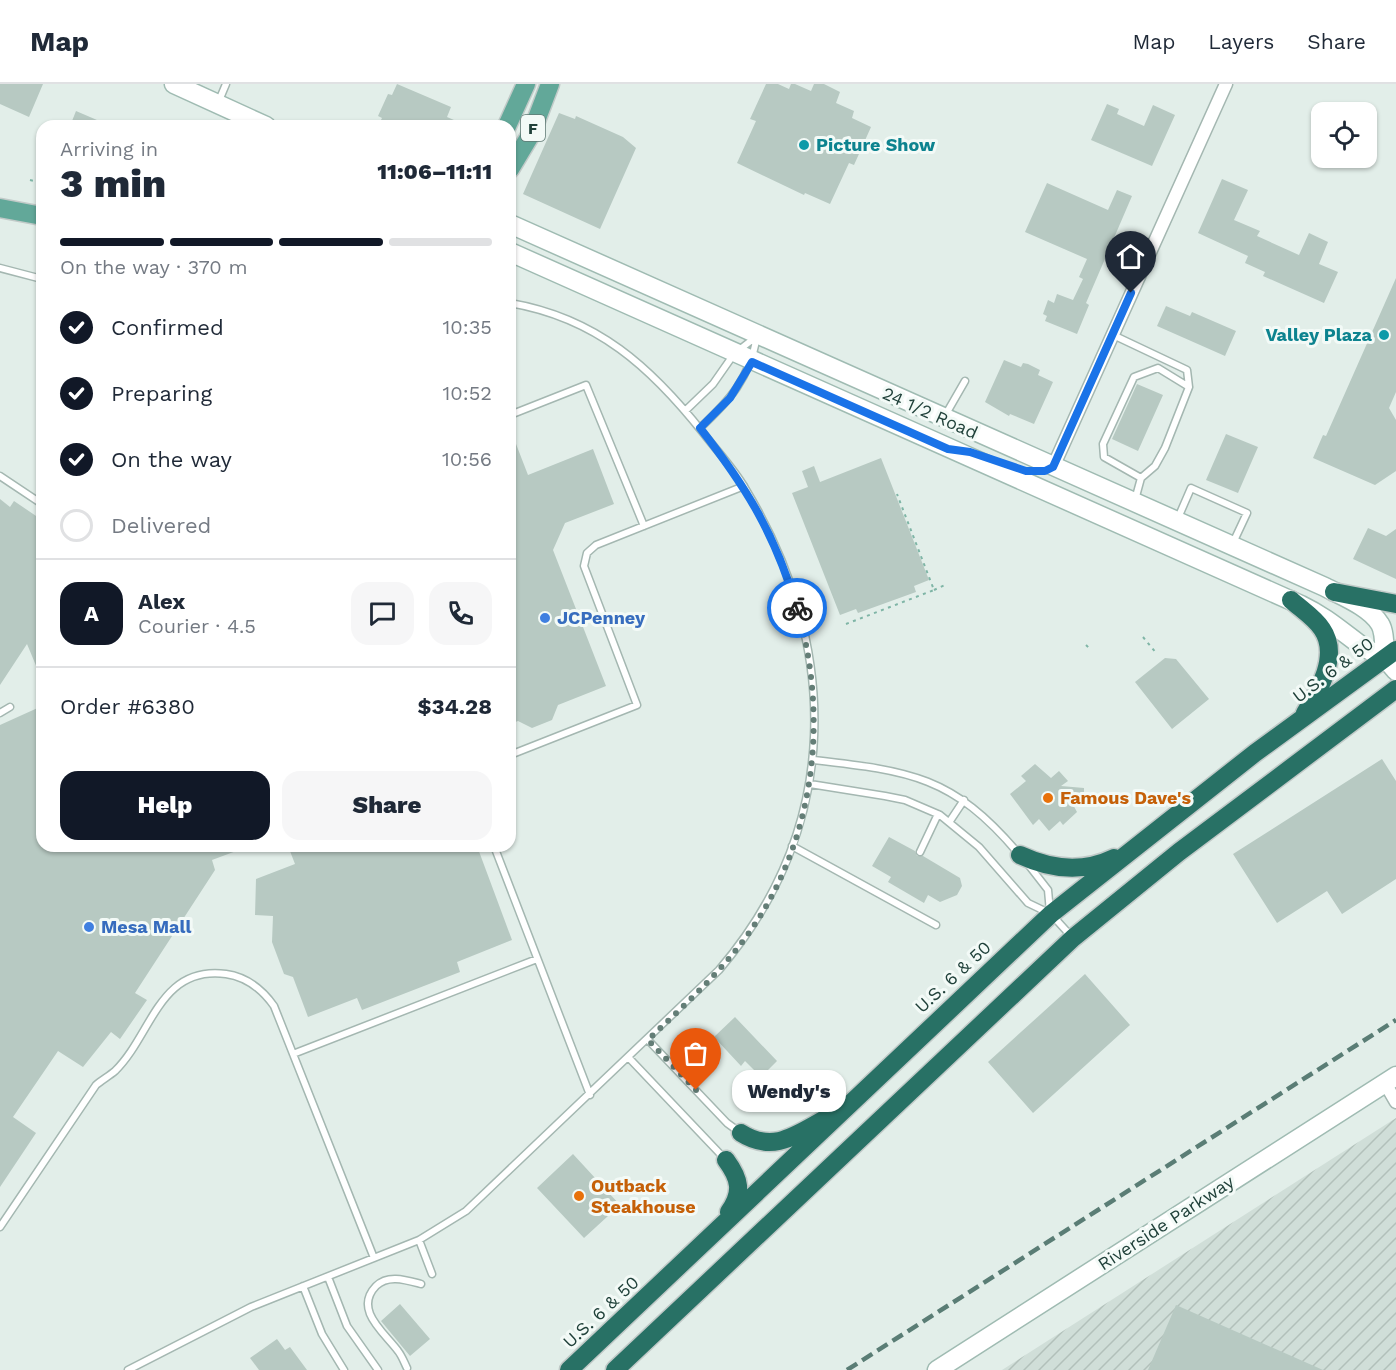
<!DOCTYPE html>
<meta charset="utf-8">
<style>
body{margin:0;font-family:"Work Sans",sans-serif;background:#f6f6f7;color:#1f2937;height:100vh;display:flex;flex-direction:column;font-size:22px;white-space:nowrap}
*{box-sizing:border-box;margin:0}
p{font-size:20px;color:#747a83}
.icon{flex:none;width:33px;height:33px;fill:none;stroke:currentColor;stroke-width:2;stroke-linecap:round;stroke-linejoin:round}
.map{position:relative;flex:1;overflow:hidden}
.details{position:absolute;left:36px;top:36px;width:480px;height:732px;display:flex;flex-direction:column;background:#fff;border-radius:18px;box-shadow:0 2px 4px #0004}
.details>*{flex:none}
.fabs{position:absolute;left:1311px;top:18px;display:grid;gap:12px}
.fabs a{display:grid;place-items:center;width:66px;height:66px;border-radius:12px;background:#fff;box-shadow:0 2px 4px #0004;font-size:30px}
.pin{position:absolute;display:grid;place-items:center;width:51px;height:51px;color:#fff;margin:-62px -26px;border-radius:50% 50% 50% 0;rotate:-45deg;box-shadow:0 0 6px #0007}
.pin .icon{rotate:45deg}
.courier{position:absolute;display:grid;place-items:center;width:60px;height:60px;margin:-30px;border:4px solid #1a73e8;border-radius:50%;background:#fff;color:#222;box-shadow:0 2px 8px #0007}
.bubble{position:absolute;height:42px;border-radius:18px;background:#fff;box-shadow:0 2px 4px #0004;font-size:20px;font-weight:800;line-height:42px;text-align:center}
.overview em{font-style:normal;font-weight:800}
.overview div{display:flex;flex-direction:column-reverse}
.overview{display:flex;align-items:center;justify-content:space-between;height:102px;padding:0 24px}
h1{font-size:39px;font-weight:800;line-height:45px}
.bar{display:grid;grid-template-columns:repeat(4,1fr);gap:9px 6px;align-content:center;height:72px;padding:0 24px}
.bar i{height:8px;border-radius:4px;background:#e0e1e3}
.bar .selected{background:#111827}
.bar p{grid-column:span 4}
.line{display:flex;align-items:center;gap:15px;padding:0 24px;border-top:2px solid #e0e1e3}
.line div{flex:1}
.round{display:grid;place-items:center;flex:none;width:63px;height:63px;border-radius:18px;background:#f6f6f7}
ol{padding:0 24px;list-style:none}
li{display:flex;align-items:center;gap:18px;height:66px}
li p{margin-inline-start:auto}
li .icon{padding:6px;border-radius:50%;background:#111827;color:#fff;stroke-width:4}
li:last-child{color:#747a83}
li i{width:33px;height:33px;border:3px solid #e0e1e3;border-radius:50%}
.cta{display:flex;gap:12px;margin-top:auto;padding:12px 24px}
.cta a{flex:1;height:69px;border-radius:18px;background:#111827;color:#fff;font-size:24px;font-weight:800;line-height:69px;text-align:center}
.cta a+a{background:#f6f6f7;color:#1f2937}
header{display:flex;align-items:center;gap:36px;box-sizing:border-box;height:84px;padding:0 30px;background:#fff;border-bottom:2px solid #e0e1e3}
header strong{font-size:28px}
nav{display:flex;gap:33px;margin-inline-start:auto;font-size:21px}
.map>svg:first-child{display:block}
</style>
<header>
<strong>Map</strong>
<nav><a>Map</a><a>Layers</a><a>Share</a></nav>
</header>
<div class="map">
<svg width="1396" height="1286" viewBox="0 0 1396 1286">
<defs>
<pattern id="industrial-furrows" width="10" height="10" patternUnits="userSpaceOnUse" patternTransform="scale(1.5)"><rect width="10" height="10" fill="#d0ded8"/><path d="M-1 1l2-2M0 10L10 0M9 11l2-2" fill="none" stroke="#b2c0ba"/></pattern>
</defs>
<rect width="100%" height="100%" fill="#e2eee9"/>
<!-- industrial -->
<path fill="url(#industrial-furrows)" d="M1396,1034V1286H1002Z"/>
<!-- building -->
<path fill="#b7c9c2" d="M0,0H43L29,33L0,20Z
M397,0L451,23L447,33L468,42H378L382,34L378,32L388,10L392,11Z
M766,0H778L789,5L791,0H795L811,7L814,0H824L840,8L836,19L854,27L852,34L871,43L854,81L849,79L830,120L805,109L804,111L737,79L756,37L750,35Z
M1107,20L1119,25L1117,30L1144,42L1153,21L1175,31L1152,82L1091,56Z
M76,27L111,42H70Z
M559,29L575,35L576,32L623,53L636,64L600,145L523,110Z
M1222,95L1248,106L1234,136L1260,147L1257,152L1299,171L1309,149L1328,158L1319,180L1338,188L1324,219L1263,192L1265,188L1245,179L1248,172L1198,149Z
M1047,99L1108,126L1117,106L1132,112L1086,219L1089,221L1077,250L1045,237L1047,232L1043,230L1048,216L1054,219L1057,210L1073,216L1083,195L1079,193L1087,175L1025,148Z
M1396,194V308L1389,324L1396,336V387L1375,401L1313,374L1323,351L1326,352Z
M1166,222L1190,232L1192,228L1236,247L1225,272L1157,242Z
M1004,276L1021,283L1023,279L1028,280L1040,286L1038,291L1053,298L1034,340L1010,330L1009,332L985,318Z
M1137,300L1163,311L1138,367L1112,355Z
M511,347L528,391L593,365L614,420L565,439L553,466L606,602L558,621L552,636L532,644L518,637L510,640Z
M1226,350L1258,363L1238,409L1206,396Z
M881,374L929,496L914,502L916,508L858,529L856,525L840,531L792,409L808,403L802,387L814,382L820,398Z
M0,415L10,423L14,417L42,436V596L27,560L0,601Z
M1368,444L1386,452L1396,445V495L1353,475Z
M1165,574L1176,575L1209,615L1172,645L1135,598Z
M42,622V762L247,763L212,776L215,786L135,909L147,916L120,955L111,948L83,983L58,967L13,1033L36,1049L0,1103V641Z
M1382,675L1396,697V795L1342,830L1327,807L1277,839L1233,770Z
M1035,680L1051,694L1059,687L1068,697L1061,702L1084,704V718L1071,717L1077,728L1063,741L1060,737L1049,747L1039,735L1033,741L1010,710L1026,697L1021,692Z
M889,753L915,767L917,772H923L960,794L962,802L957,811L940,818L928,811L924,819L888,798L891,793L872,782Z
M288,762H477L512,856L457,878L460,888L362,926L357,914L308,933L293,893L284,890L272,858L273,832L255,831L256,795L295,780Z
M1085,890L1130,941L1033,1029L988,978Z
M735,933L777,977L761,993L745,977L741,982L714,953Z
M573,1070L620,1121L584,1154L537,1104Z
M400,1220L430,1255L410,1272L381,1237Z
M1176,1221L1323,1286H1148Z
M277,1255L285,1266L290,1263L307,1286H259L250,1274Z"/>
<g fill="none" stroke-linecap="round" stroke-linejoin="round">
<!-- lane casing -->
<g stroke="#a4b7b1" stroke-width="9">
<path id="lane" d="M218,19L226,0
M0,184L42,195
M1113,251L1187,286L1189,303
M685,327L713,300L734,270L757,252
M946,330L965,297
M510,331L586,301L644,442
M700,344C730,316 749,295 757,253
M0,392L42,420
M1135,416L1141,394L1155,382L1165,364L1189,303L1158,284L1134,293L1103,360L1104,373L1141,394
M1178,434L1191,404L1247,429L1232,461
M0,629L10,623
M510,671L637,621L584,482L587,469L596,461L744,402
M814,676C910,687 953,692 1018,769
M810,700L885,712L905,716L940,731L979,763L1028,819L1051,830L1071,852
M950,737L964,716
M494,762L590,1011
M792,762L936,841
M920,768L938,730
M1027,779L1048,806L1050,828
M648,956L727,1039L738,1047
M293,970L537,875
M629,974L724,1074
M0,1143L96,1001C102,996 109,992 115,987C152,951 159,881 226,890C247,893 262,905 274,922L374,1174
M419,1156L432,1190
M328,1193L347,1242L378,1286
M303,1202L322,1250L344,1286
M407,1284C404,1278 402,1272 398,1267C385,1249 353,1226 376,1202C388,1190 406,1196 421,1200
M128,1286L251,1223L419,1156L466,1127L719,886C842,742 841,563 745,404C734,385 718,368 704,350C651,283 597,234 510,219"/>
</g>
<!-- street casing -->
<g stroke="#a4b7b1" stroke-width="15">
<path id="street" d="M1053,383L1226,0
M1385,999L1396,1018"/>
</g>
<!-- secondary casing -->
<g stroke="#9fbbb2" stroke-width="21">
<path id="secondary" d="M174,0L266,42
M510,140L1325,503C1342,512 1370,523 1380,540C1385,548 1384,563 1385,573
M510,168L1301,521C1324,532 1339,545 1359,560C1376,572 1382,569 1396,587
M937,1286L1396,992"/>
</g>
<!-- primary casing -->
<g stroke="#c1cac8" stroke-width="21">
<path id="primary" d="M507,42L526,0
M510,85L531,50L550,0
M0,124L42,132"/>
</g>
<!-- highway casing -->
<g stroke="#c1cac8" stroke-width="21">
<path id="highway" d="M1334,508L1396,520
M1291,516C1301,525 1315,534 1322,545C1340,571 1319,607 1305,629
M1020,771C1050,785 1083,789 1114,774
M741,1049C774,1070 797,1050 827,1034
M726,1076C740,1095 743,1108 729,1128
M569,1286L1051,830L1255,669L1396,566
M615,1286L1073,854L1179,768L1396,605"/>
</g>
<!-- path -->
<path stroke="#7fb5a6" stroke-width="2" stroke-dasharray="3 4.5" stroke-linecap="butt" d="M30,96L42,99
M934,506L947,500
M846,540L934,506L897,410
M1143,553L1157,570
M1086,561L1091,566"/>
<!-- lane -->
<use href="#lane" stroke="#fff" stroke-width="6"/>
<!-- street -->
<use href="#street" stroke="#fff" stroke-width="12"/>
<!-- secondary -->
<use href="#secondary" stroke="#fff" stroke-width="18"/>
<!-- primary -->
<use href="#primary" stroke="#62a899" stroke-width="18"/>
<!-- highway -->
<use href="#highway" stroke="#287165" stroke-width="18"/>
<!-- rail -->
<path stroke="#5a7d75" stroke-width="4.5" stroke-dasharray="12 6" stroke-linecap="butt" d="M847,1286L1396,936"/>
</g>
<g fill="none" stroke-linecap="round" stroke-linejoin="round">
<!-- done -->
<path stroke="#647e77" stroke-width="6" stroke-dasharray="0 10.8" d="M696,1006L648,956C681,924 715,894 743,857C815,762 830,636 797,524"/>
<!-- route -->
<path stroke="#1a73e8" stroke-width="8" d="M797,524C775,450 747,404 700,344L730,314L752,278L948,365L970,368L1026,387H1045L1053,383L1131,209"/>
</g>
<!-- markers -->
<g fill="#0f9aa8" stroke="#f3faf7" stroke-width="2">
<circle cx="804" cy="61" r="6"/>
<circle cx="1384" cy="251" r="6"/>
</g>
<g fill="#3f7fe0" stroke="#f3faf7" stroke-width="2">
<circle cx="545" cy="534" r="6"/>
<circle cx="89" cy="843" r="6"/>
</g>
<g fill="#e8710a" stroke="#f3faf7" stroke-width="2">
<circle cx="1048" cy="714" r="6"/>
<circle cx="579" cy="1112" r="6"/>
</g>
<g text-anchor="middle" stroke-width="6" stroke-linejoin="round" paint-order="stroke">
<!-- shield labels -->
<rect fill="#f3faf7" stroke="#5f7873" stroke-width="1.5" x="521" y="31" width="24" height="26" rx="4.5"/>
<g font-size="16" font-weight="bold" fill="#20413a">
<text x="533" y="50">F</text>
</g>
<!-- culture labels -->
<g font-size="18" font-weight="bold" fill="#0d838f" stroke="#f3faf7" text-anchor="start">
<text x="816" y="67">Picture Show</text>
<text x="1372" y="257" text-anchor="end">Valley Plaza</text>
</g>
<!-- street labels -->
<g font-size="18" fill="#20413a" stroke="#f3faf7">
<text transform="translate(930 329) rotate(24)" y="6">24 1/2 Road</text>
<text transform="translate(1333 586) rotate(-37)" y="6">U.S. 6 &amp; 50</text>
<text transform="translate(953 893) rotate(-43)" y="6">U.S. 6 &amp; 50</text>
<text transform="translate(1166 1139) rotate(-33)" y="6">Riverside Parkway</text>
<text transform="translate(601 1228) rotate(-43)" y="6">U.S. 6 &amp; 50</text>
</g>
<!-- shop labels -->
<g font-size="18" font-weight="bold" fill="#366cbe" stroke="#f3faf7" text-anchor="start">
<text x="557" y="540">JCPenney</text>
<text x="101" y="849">Mesa Mall</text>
</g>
<!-- food labels -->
<g font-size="18" font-weight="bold" fill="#c56008" stroke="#f3faf7" text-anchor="start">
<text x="1060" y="720">Famous Dave's</text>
<text x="591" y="1108">Outback<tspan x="591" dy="21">Steakhouse</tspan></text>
</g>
</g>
</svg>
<div class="fabs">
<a><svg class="icon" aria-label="locate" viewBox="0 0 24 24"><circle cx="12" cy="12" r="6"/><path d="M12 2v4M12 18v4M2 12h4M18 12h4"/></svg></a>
</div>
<div class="pin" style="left:696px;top:1006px;background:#ea580c"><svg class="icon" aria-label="bag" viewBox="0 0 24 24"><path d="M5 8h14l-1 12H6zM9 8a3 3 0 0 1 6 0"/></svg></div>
<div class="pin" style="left:1131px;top:209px;background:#1f2937"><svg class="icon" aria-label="home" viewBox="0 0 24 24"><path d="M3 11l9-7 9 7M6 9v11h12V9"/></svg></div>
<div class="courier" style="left:797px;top:524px"><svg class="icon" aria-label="bike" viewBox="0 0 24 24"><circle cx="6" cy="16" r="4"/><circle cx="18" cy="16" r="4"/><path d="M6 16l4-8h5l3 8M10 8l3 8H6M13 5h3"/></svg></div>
<div class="bubble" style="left:732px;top:986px;width:114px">Wendy's</div>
<section class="details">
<div class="overview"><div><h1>3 min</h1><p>Arriving in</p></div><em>11:06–11:11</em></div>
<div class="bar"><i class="selected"></i><i class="selected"></i><i class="selected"></i><i></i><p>On the way · 370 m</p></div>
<ol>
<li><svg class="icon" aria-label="check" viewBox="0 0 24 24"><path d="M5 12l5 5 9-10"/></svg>Confirmed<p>10:35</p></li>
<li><svg class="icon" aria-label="check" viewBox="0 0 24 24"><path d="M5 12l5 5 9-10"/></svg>Preparing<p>10:52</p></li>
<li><svg class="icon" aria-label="check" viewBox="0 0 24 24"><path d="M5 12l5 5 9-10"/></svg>On the way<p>10:56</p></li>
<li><i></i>Delivered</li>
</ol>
<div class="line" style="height:108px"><b class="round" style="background:#111827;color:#fff">A</b><div><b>Alex</b><p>Courier · 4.5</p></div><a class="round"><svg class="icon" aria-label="chat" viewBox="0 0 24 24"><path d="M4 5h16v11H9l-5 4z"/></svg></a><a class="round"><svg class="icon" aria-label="phone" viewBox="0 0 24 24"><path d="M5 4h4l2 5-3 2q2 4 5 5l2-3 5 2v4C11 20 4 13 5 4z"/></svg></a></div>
<div class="line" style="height:78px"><div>Order #6380</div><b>$34.28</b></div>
<div class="cta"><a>Help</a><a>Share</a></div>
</section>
</div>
